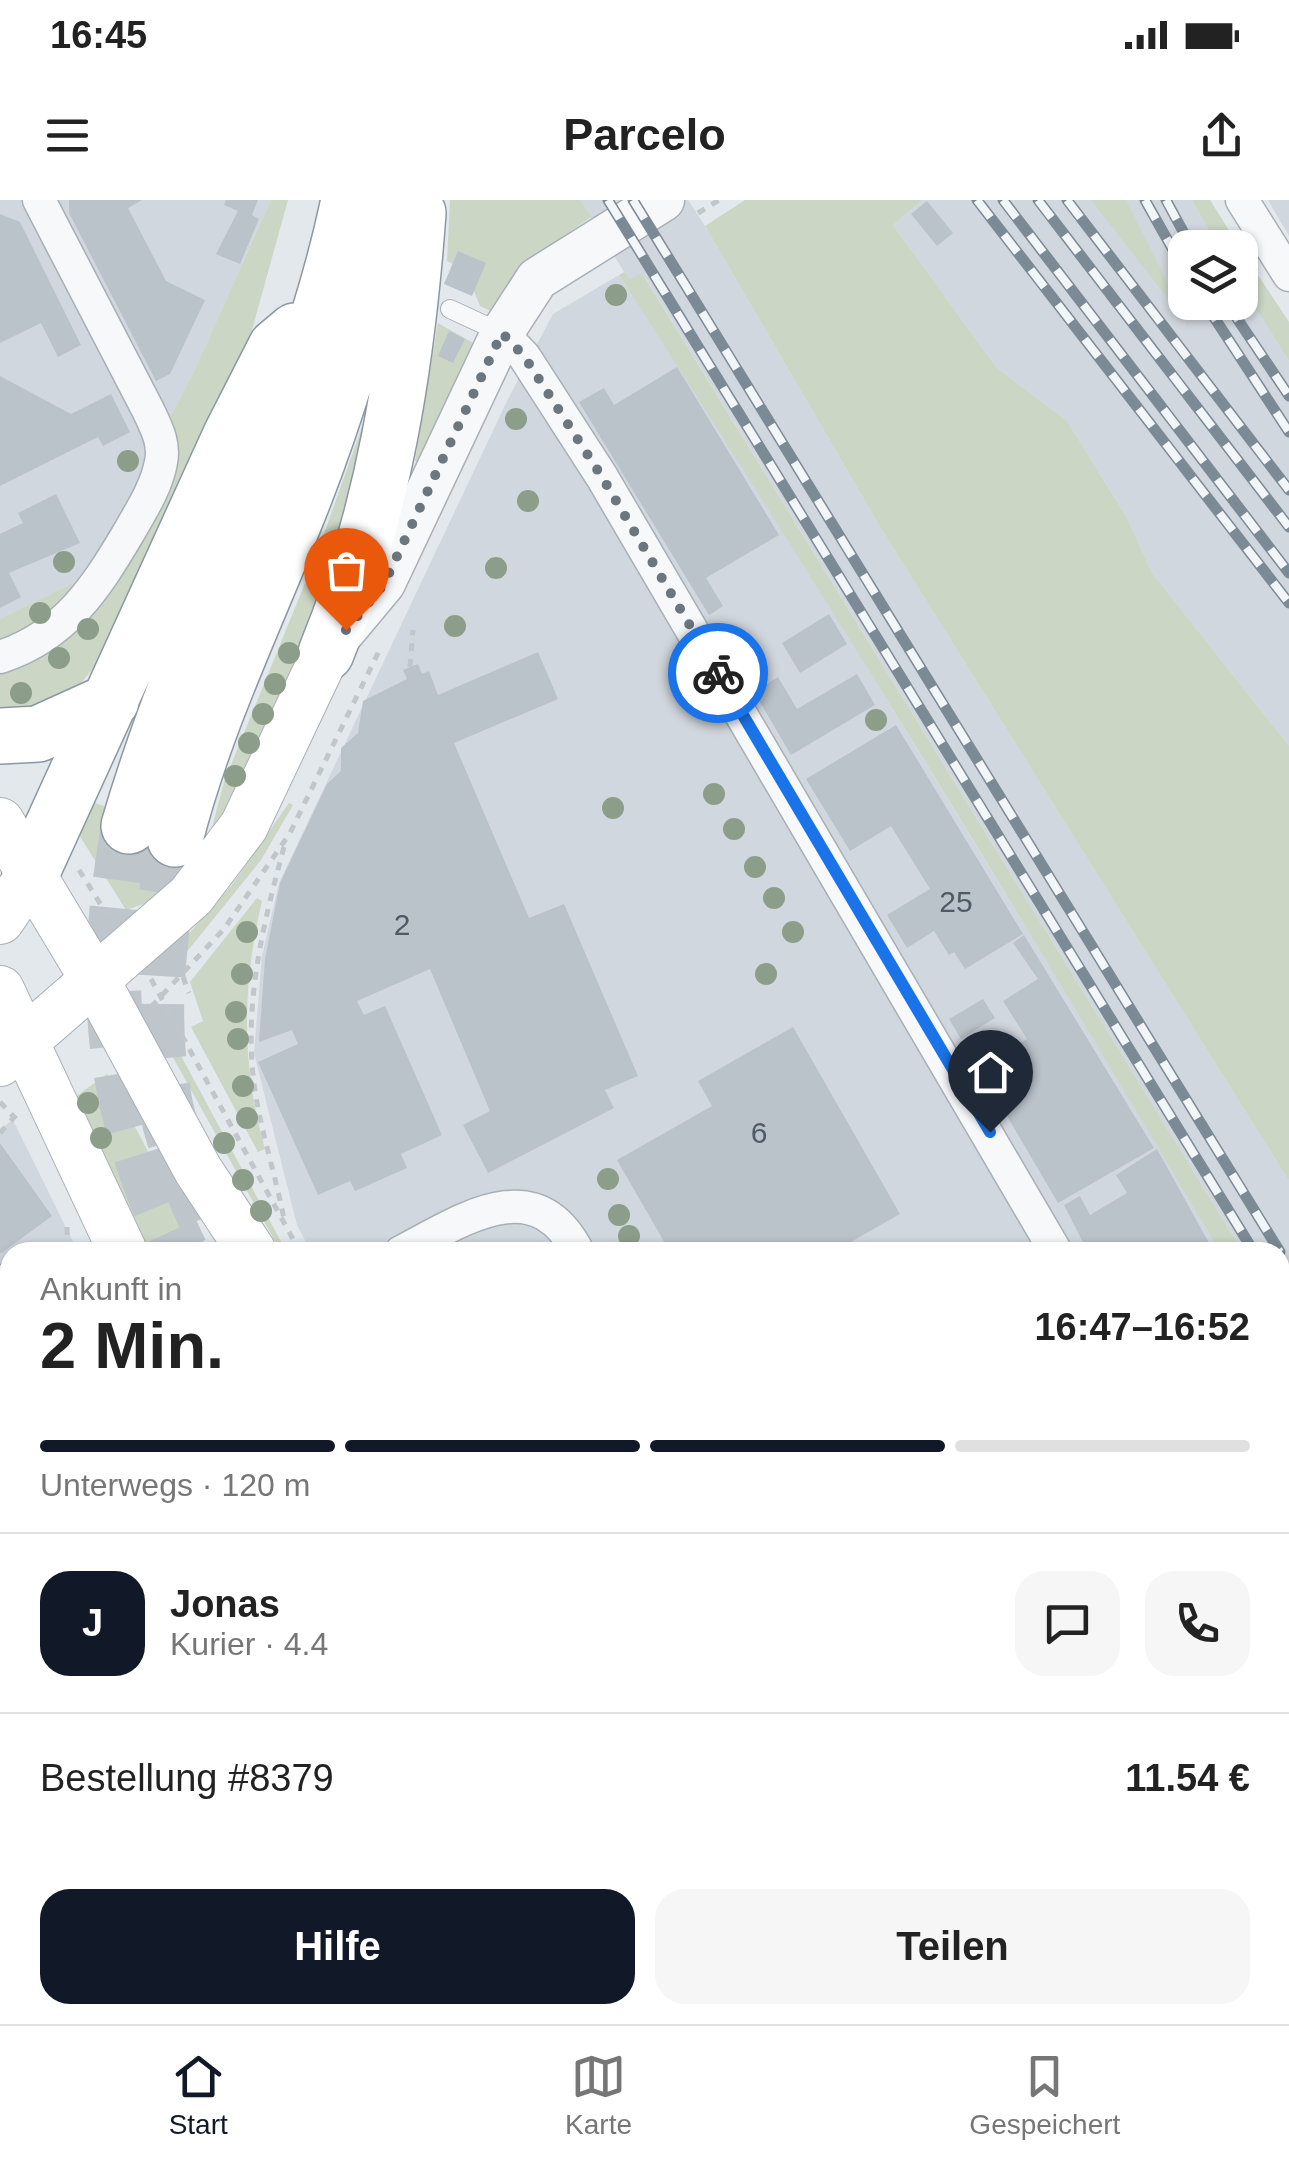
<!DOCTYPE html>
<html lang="de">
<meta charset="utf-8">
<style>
body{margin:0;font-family:Arial,sans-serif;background:#f6f6f6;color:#222;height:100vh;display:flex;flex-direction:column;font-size:38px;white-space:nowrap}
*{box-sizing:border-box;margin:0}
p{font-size:32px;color:#767676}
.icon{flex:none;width:55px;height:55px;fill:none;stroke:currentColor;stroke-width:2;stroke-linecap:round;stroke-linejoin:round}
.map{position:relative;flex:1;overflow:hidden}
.details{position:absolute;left:0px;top:1042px;width:1290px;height:782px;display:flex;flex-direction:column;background:#fff;border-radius:30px 30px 0 0;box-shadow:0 2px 8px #0004}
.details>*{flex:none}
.controls{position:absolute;left:1168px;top:30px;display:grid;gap:20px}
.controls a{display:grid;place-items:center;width:90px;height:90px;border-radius:20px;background:#fff;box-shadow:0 2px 8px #0004;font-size:50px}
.pin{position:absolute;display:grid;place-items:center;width:85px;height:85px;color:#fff;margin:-102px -42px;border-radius:50% 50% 50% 0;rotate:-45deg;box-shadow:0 0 10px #0007}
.pin .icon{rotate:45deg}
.courier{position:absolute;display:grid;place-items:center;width:100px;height:100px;margin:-50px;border:8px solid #1a73e8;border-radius:50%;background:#fff;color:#222;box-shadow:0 2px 12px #0007}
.summary em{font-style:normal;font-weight:600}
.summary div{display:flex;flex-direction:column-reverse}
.summary{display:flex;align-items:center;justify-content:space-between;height:170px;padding:0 40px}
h1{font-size:65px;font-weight:600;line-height:75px}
.bar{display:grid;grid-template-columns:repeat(4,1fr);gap:15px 10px;align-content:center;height:120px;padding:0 40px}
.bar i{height:12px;border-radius:8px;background:#e0e0e0}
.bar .on{background:#111827}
.bar p{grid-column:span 4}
.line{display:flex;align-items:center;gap:25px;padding:0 40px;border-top:2px solid #e0e0e0}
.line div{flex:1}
.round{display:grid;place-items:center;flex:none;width:105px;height:105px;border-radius:30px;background:#f6f6f6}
.action{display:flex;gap:20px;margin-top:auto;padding:20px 40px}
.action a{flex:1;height:115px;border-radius:30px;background:#111827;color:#fff;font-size:40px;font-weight:600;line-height:115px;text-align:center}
.action a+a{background:#f6f6f6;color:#222}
.status{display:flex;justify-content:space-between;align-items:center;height:70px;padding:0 50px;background:#fff;direction:ltr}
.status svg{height:28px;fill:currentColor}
header{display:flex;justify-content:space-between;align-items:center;height:130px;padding:0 40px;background:#fff;font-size:45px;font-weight:600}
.tab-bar{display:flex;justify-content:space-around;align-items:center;height:140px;border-top:2px solid #e0e0e0;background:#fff;font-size:28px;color:#767676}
.tab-bar a{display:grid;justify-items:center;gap:5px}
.tab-bar .on{color:#111827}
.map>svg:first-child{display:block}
</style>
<div class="status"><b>16:45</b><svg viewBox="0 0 49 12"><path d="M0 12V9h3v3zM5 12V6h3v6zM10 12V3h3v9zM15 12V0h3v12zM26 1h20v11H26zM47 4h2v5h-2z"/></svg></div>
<header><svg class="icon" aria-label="menu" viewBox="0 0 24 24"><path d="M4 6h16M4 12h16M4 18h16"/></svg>Parcelo<svg class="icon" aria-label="share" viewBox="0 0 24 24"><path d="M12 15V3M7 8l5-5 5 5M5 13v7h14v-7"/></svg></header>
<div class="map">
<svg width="1289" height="1824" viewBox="0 0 1289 1824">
<rect width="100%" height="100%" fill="#e3e8ec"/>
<!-- built -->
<path fill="#d1d7de" d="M0,0H271L195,169L102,354L75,382L0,419Z
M580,0H688L705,26L879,325L1289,981V1132L1280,1116V1052H1243L643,74L629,80Z
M922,0H1192L1218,47L1185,48V102H1240V83L1289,161V546L1152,373L1127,318L1067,221L996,167L893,25Z
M1268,0H1289V36Z
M619,75L763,297L1098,845L1220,1052H311L297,1025L254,853L262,756L279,683L507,201L553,114Z
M13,920L78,1052H10V1364L0,1371V929Z
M1280,1156L1289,1171V1824H711L707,1815H1280Z"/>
<!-- green -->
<path fill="#cbd6c4" d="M271,0H288L247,148L98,462C62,507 58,514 0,511V419L75,382L102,354L195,169Z
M450,0H580L591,17L521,66L493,112L480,106L458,52L453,64L447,61Z
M745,0H922L893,25L996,167L1067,221L1127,318L1152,373L1289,546V981L879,325L705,26Z
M1091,0H1126L1190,127Z
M1192,0H1210L1240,48L1218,47Z
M1240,48L1289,122V161L1240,83Z
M624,72L630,79L642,73L1243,1052H1220C1026,723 826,396 619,75Z
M438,123L475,144L417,262L415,261Z
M367,213L337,383L204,653L152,701L126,710L76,630L87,600L198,641L210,635L224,582L315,359Z
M289,603L293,605L261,660L173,769L166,762L170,755L231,686Z
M257,698L262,701C242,786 241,864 265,949L258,952L191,827L203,821L190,782Z
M172,839L285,1049L281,1052L165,843Z
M107,874L178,1008L211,1052H142L71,900Z
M0,1766L10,1783V1815H29L34,1824H0Z"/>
<!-- building -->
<path fill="#bac2ca" d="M69,0H142L128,8L166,81L205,100L170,174L156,181L69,13Z
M226,0H258L252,15L259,19L240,64L216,54L238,11L224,5Z
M927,1L953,33L937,46L911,14Z
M0,14L20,22L81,145L58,157L41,123L0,143Z
M458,51L486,63L472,96L444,84Z
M449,131L465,139L453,163L438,156Z
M677,167L779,335L706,378L723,406L709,415L579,202L604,188L614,205Z
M0,176L71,214L111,194L130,232L103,246L98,237L0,286Z
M56,294L80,343L9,373L21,397L0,408V334L23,323L18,313Z
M829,414L847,444L800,473L782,443Z
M538,452L558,499L454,543L529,718L564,704L638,876L605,890L614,908L488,973L463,925L490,911L430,769L357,801L364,815L385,806L442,935L401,954L407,968L355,991L350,981L318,995L258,862L298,844L292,830L259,842L265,759L280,683L327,584L341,571V548L358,533L363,501L407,479L403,470L418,464L422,474L429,471L438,495Z
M857,474L875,505L791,555L754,492L778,477L797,509Z
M896,525L1023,734L965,769L954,752L949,755L934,731L907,748L887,715L930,689L891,626L850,651L806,579Z
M1024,735L1154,948L1058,1003L972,856L980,852L984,857L994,851L998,857L1027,839L1003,801L1038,779L1013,743Z
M983,799L995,818L961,839L949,819Z
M793,827L900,1014L833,1052H670L617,960L712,906L698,881Z
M0,943L52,1016L0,1054Z
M1157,949L1214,1052H1088L1064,1005L1080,996L1090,1015L1127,993L1116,975Z
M10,1105V1127L0,1113Z
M0,1142L10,1155V1352L0,1359Z
M1280,1168L1289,1184V1200L1280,1205Z
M1280,1212L1289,1227V1368L1280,1373Z
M1289,1401V1430L1280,1414V1406Z
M0,1526L10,1546V1638L0,1618Z
M1280,1551L1289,1569V1594L1280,1599Z
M1289,1650V1717L1280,1722V1655Z
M1289,1755V1808H1283L1280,1814V1756Z
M81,1815H127L132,1824H85Z
M223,1815H250L233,1824Z
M318,1815H425L408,1824H301Z
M710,1815H768L772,1824H715Z
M822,1815H857V1824H824Z
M947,1815H1039V1824H951Z
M1059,1815H1148L1152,1824H1060Z"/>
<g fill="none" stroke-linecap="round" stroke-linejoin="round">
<!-- trunk-tunnel -->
<path stroke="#bec5cb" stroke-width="55" stroke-dasharray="55 28" stroke-linecap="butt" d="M129,626C100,783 109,908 181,1052
M175,639C162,720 149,803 162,885C170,943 197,1000 221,1052"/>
<!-- service casing -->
<g stroke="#a8b0b7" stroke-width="20">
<path id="service" d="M450,109L502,133
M1160,1815L1162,1824
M1234,1815L1235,1824"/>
</g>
<!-- minor casing -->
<g stroke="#a8b0b7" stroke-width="35">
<path id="minor" d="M1242,0L1289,75
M502,133L524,156L602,277L1056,1052
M0,457C65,436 96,388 129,332C141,311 157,286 161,262C165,243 156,227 148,210L39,0
M401,1052C461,1021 535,968 578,1052
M0,1085L10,1078
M0,1396L10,1388
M0,1449L10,1469
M1280,1465L1289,1482
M180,1815L185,1824
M914,1815L918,1824"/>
</g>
<!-- tertiary casing -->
<g stroke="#a8b0b7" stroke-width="45">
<path id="tertiary" d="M339,437L384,383L502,133L537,79L663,0"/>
</g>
<!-- secondary casing -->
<g stroke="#a8b0b7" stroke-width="50">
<path id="secondary" d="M0,622L96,782L198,970L252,1052
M0,720L30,676
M0,790L123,1052
M0,862L191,696L244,626L326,453
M666,1815L670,1824"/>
</g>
<!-- trunk casing -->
<g stroke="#8a98a3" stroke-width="58">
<path id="trunk" d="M326,453C384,312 407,164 418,13
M0,536L38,534L111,501
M129,626C191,413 304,218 349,0
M175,639C204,525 255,421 298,312C339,210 368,106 395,0
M30,676L231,235L276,147L295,131
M518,1815L522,1824
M568,1815L572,1824
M625,1815L629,1824"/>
</g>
<!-- path -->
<path stroke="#c1c6cb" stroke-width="5" stroke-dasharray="8 8" stroke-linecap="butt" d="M698,13L719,0
M410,467L413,430
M284,647C264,721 245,797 253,875C258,923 275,972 284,1019
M79,670L108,716
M183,777L189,793
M151,779L300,1052
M151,807L224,729L290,633L380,449
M0,902L14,917
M0,933L18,913
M67,1027L68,1052
M0,1783L10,1799
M19,1815L24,1824
M256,1824L274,1815"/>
<!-- service -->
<use href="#service" stroke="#f6f8fa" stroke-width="18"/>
<!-- minor -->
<use href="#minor" stroke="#f6f8fa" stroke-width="32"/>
<!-- tertiary -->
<use href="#tertiary" stroke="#f6f8fa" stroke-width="42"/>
<!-- secondary -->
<use href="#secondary" stroke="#fff" stroke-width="48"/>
<!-- trunk -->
<use href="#trunk" stroke="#fff" stroke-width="55"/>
<!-- rail casing -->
<g stroke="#7c8a96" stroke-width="11">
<path id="rail" d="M608,0L1254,1052
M633,0L1280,1052
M977,0L1289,403
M1003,0L1289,373
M1038,0L1289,327
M1067,0L1289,290
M1145,0L1185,71
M1166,0L1192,48
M1204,102L1289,232
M1226,102L1289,196
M1280,1095L1289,1110"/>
</g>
<!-- rail -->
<use href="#rail" stroke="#f3f6f9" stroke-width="8" stroke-dasharray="22" stroke-linecap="butt"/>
</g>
<!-- trees -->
<g fill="#8c9e89">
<circle cx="616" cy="95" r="11"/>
<circle cx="516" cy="219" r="11"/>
<circle cx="128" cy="261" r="11"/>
<circle cx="528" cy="301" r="11"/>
<circle cx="64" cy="362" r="11"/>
<circle cx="496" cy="368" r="11"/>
<circle cx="40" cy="413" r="11"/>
<circle cx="455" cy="426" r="11"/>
<circle cx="88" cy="429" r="11"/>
<circle cx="289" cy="453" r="11"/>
<circle cx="59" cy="458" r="11"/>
<circle cx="275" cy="484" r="11"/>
<circle cx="21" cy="493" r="11"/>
<circle cx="263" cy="514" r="11"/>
<circle cx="876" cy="520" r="11"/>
<circle cx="249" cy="543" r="11"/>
<circle cx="235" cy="576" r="11"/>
<circle cx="714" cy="594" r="11"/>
<circle cx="613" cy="608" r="11"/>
<circle cx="734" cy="629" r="11"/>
<circle cx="755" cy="667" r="11"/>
<circle cx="774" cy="698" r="11"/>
<circle cx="247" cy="732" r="11"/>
<circle cx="793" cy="732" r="11"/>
<circle cx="242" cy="774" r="11"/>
<circle cx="766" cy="774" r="11"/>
<circle cx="236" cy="812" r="11"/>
<circle cx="238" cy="839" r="11"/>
<circle cx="243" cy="886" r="11"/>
<circle cx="88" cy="903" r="11"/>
<circle cx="247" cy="918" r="11"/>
<circle cx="101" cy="938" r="11"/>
<circle cx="224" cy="943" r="11"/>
<circle cx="608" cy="979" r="11"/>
<circle cx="243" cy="980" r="11"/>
<circle cx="261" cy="1011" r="11"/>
<circle cx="619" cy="1015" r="11"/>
<circle cx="629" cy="1036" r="11"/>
</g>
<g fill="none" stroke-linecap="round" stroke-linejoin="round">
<!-- done -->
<path stroke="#6b767f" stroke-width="10" stroke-dasharray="0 18" d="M346,430L384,384L502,133L524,156L602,277L718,473"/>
<!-- route -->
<path stroke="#1a73e8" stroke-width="12" d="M718,473L990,932"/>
</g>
<g text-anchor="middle" stroke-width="8" stroke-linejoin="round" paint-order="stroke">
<!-- number labels -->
<g font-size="30" fill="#4f5a66">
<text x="956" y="712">25</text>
<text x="402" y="735">2</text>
<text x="759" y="943">6</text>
</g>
</g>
</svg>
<div class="controls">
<a><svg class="icon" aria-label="layers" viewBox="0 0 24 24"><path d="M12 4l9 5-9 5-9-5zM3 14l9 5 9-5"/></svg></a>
</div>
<div class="pin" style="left:346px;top:430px;background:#ea580c"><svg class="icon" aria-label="bag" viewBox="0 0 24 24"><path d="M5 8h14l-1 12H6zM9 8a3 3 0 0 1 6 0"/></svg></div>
<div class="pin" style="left:990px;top:932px;background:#1f2937"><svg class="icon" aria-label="home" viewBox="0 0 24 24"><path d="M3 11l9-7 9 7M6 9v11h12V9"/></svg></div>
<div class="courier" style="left:718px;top:473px"><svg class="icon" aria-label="bike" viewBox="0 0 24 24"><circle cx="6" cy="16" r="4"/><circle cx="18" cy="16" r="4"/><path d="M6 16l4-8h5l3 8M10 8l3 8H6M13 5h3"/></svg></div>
<section class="details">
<div class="summary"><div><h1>2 Min.</h1><p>Ankunft in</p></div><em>16:47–16:52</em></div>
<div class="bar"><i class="on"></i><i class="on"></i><i class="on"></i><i></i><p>Unterwegs · 120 m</p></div>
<div class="line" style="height:180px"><b class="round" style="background:#111827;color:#fff">J</b><div><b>Jonas</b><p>Kurier · 4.4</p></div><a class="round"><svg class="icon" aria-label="chat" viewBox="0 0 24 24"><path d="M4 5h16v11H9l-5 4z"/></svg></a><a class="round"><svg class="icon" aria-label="phone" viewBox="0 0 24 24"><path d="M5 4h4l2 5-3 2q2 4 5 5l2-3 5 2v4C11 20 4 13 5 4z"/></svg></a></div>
<div class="line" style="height:130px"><div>Bestellung #8379</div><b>11.54 €</b></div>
<div class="action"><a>Hilfe</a><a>Teilen</a></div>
</section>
</div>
<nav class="tab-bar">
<a class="on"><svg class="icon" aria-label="home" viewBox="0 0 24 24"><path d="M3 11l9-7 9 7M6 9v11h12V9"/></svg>Start</a>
<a><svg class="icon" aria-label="map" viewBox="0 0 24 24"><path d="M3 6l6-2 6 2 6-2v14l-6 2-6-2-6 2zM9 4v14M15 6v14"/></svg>Karte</a>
<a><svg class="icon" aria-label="saved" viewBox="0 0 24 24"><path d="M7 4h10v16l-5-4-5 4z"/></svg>Gespeichert</a>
</nav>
